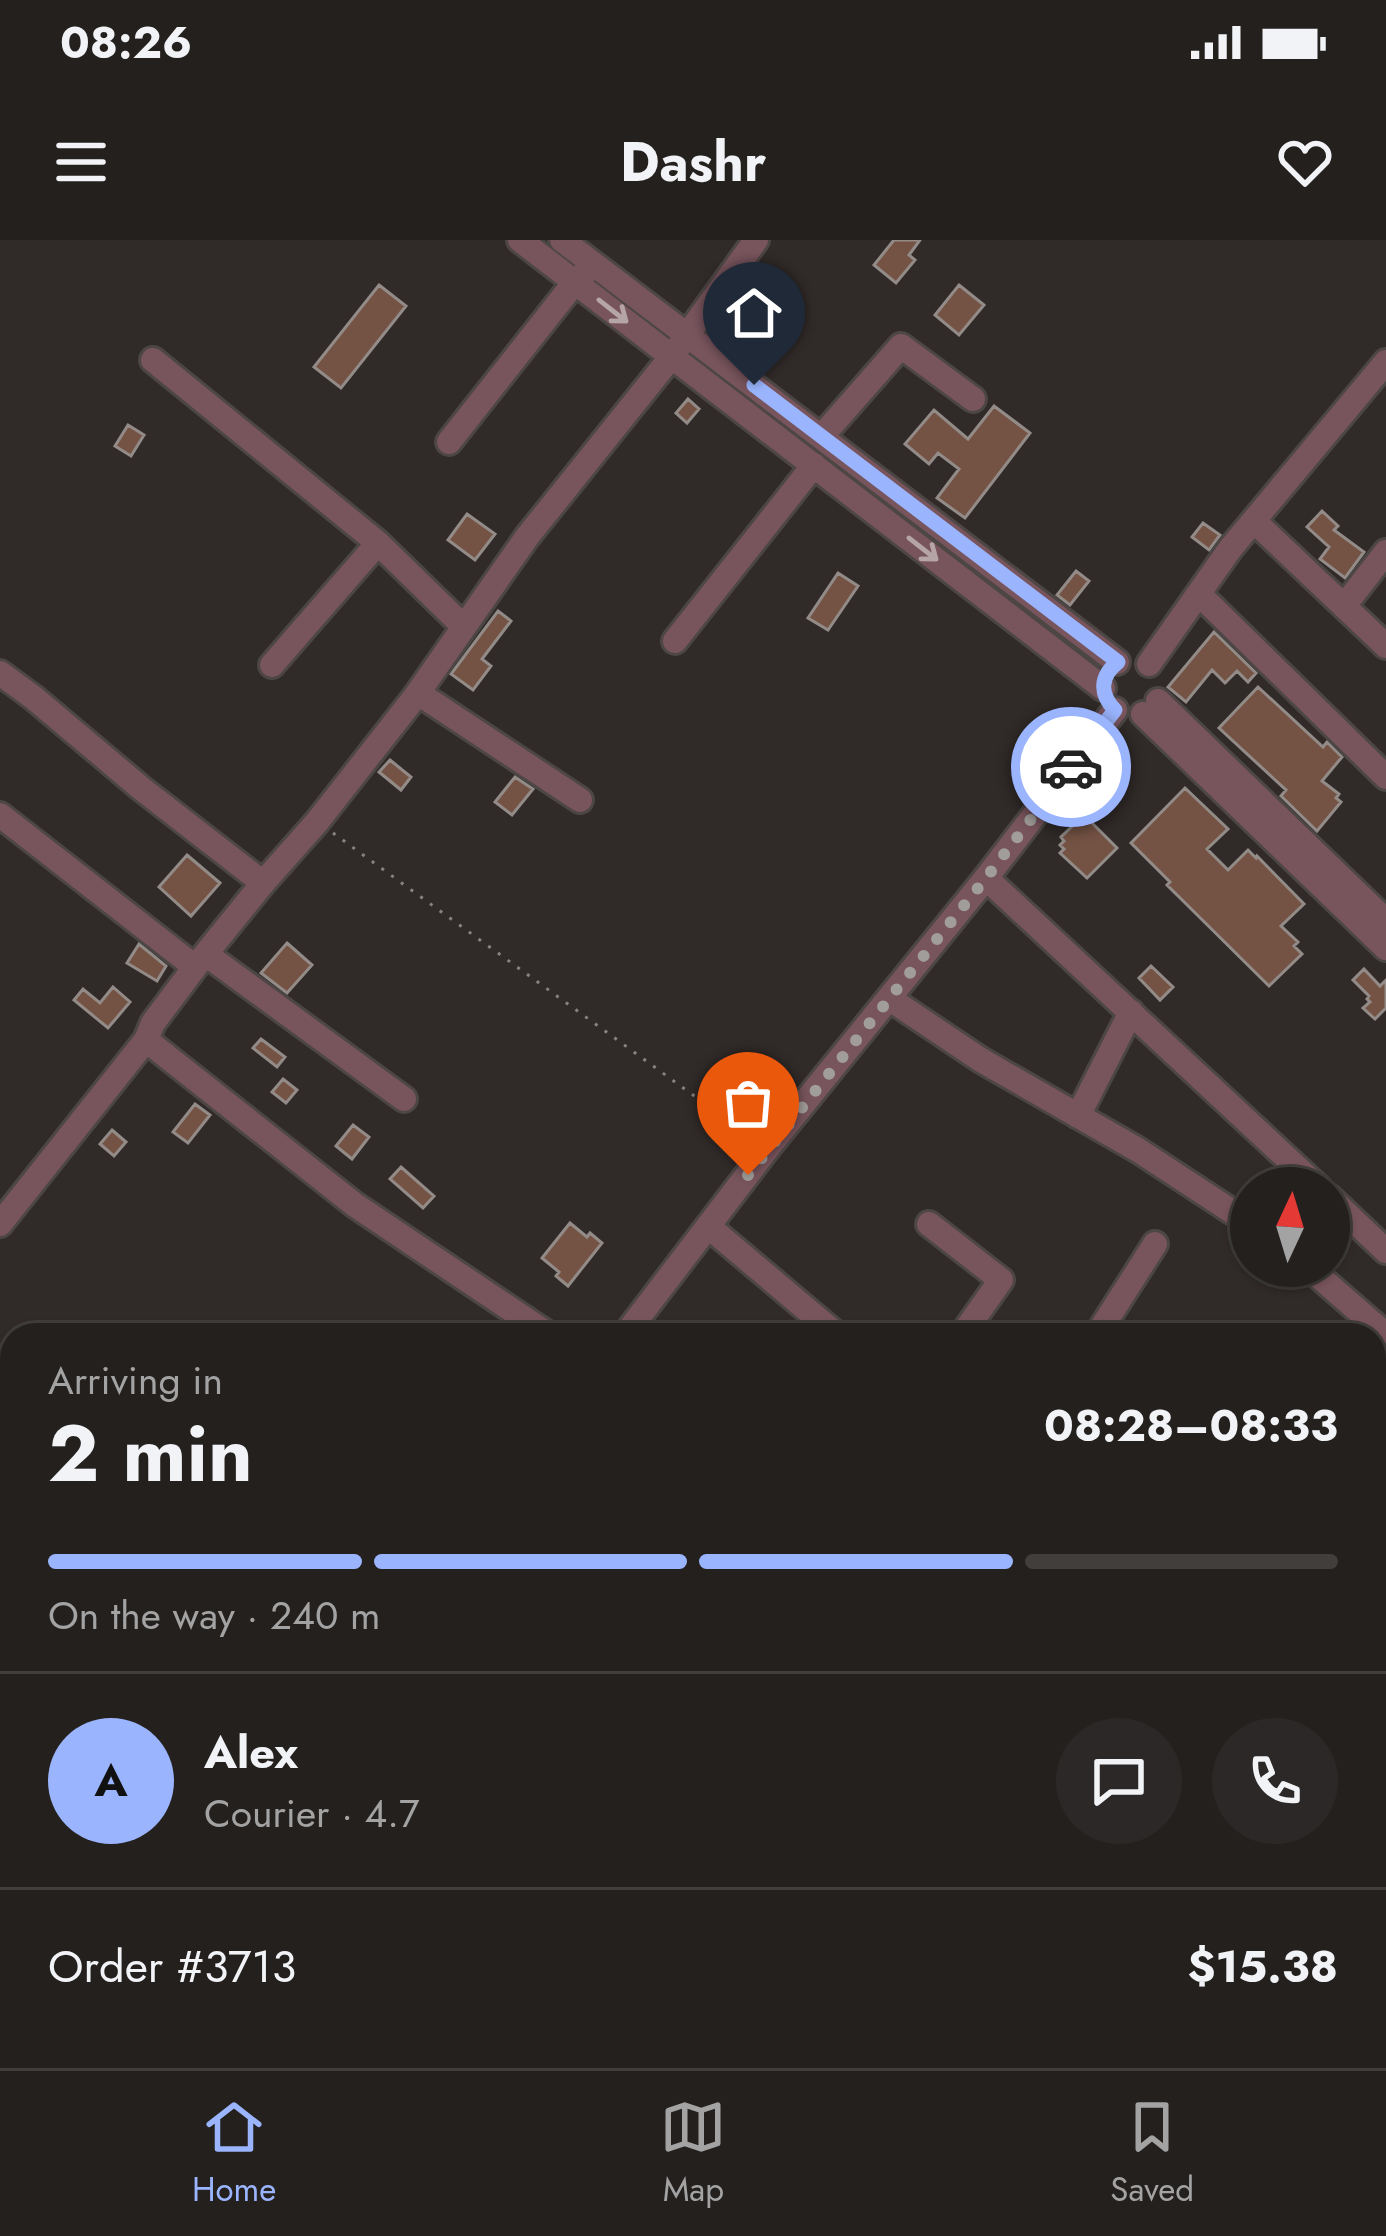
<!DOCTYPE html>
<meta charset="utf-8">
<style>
body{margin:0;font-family:Jost,sans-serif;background:#2c2827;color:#f1f3f6;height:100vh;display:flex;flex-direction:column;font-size:45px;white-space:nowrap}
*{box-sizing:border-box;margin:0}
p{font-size:39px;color:#a3a3a4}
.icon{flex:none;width:66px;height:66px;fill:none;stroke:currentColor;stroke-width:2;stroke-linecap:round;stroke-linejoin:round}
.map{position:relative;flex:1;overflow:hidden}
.sheet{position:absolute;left:0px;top:1083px;width:1386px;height:747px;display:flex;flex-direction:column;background:#24201e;border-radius:36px 36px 0 0;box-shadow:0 3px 9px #0004,0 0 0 3px #413e3c}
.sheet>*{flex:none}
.needle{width:78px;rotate:4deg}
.tools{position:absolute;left:1230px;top:927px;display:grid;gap:24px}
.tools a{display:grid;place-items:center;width:120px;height:120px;border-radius:50%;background:#24201e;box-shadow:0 3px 9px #0004,0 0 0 3px #413e3c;font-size:60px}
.pin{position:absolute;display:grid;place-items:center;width:102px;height:102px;color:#fff;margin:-123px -51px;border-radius:50% 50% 50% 0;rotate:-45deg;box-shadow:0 0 12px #0007}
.pin .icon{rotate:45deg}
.courier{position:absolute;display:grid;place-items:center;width:120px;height:120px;margin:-60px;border:9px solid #9ab5fd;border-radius:50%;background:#fff;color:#222;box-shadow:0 3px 15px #0007}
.summary em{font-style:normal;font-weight:700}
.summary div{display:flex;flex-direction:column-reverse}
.summary{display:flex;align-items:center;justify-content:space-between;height:204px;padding:0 48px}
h1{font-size:78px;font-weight:700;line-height:90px}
.bar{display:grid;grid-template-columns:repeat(4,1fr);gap:18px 12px;align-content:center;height:144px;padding:0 48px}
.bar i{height:15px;border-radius:9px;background:#413e3c}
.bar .active{background:#9ab5fd}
.bar p{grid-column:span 4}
.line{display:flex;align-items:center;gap:30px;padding:0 48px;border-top:3px solid #413e3c}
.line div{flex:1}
.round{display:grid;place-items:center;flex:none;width:126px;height:126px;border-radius:63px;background:#2c2827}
.status{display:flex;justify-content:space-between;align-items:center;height:84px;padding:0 60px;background:#24201e;direction:ltr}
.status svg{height:33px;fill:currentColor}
header{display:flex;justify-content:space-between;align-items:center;height:156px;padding:0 48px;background:#24201e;font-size:54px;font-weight:700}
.tab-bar{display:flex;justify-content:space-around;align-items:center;height:168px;border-top:3px solid #413e3c;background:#24201e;font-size:33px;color:#a3a3a4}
.tab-bar a{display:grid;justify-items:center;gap:6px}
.tab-bar .active{color:#9ab5fd}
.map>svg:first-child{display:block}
</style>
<div class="status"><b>08:26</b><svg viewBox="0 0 49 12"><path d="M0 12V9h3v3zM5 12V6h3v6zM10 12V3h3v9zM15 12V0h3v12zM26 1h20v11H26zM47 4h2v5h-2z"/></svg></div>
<header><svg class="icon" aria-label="menu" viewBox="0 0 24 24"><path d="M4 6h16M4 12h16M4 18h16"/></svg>Dashr<svg class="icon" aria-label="heart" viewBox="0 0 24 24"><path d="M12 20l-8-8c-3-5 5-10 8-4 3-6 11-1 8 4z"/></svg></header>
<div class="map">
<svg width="1386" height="1828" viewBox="0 0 1386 1828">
<rect width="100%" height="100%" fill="#302a28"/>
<!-- building -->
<path fill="#755344" stroke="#928b88" stroke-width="3" d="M894,0H920L909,15L915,20L896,43L874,25Z
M379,45L406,66L341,148L314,127Z
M959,45L984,65L959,95L935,75Z
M688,159L699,169L687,183L676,173Z
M994,166L1030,193L965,278L937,258L959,229L938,213L929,224L905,204L934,170L968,199Z
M128,185L144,195L131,216L115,206Z
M1322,271L1338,286L1334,290L1364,312L1345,338L1320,319L1329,307L1307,287Z
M467,274L495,294L475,320L448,300Z
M1203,283L1220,295L1209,310L1192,297Z
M1076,331L1089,341L1070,365L1057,355Z
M838,333L858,346L828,390L808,378Z
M498,371L511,381L482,419L491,426L473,450L451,434Z
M1214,392L1256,433L1248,442L1237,431L1225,443L1212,430L1186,462L1168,447Z
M1258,447L1323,507L1327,502L1342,517L1322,541L1339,554L1336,558L1341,562L1317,591L1281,556L1286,550L1219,488Z
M390,520L411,537L401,550L379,532Z
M515,537L533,549L512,575L495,562Z
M1083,544L1097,556L1081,576L1067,565Z
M1185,548L1228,589L1207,609L1228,630L1248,610L1256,618L1257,616L1304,664L1281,686L1298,702L1294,706L1302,714L1269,746L1167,645L1170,642L1131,603Z
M1084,575L1117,608L1087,638L1060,613L1064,609L1060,605L1064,601L1061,597Z
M187,615L220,643L191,676L159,647Z
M287,703L312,725L287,753L261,733Z
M139,704L166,726L157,741L127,723Z
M1151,726L1173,747L1160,760L1139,738Z
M1364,729L1380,746L1386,740V768L1375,779L1363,768L1370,762L1367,759L1369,756L1353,740Z
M113,747L130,762L108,788L74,760L83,749L100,763Z
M261,799L285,817L277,827L253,808Z
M283,839L297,850L286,863L272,852Z
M195,864L210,875L188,903L173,892Z
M353,885L369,897L352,919L336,906Z
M112,890L126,902L114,916L100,904Z
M401,927L434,956L423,968L390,939Z
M570,983L587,997L590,993L602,1003L568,1046L556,1036L559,1032L542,1018Z"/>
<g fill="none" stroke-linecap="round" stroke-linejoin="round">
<!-- minor casing -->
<g stroke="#4c4644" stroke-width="30">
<path id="minor" d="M520,0L1103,448
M562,0L1117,422
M153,120L378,303L463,386
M822,196L901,106L973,159
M449,202L575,42L587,31
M1254,281L1386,406
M1199,354L1386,537
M1344,366L1386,312
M675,401L814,225
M1149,424L1230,309L1386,122
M272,425L378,303
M0,433L34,458L142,549L263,643
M418,453L580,560
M1158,461L1386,681
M1143,474L1386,708
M0,575L195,727
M986,638L1319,948
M207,715L404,859
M890,759L981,820L1138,910L1251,984
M146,800L355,965L549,1095
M1078,876L1131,772
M1329,957L1386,1011
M0,984L146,800L153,783L195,727L263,643L317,582L415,457L527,297L672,116L756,0
M929,984L1001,1040L962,1095
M709,987L837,1095
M1307,1026L1386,1095
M625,1095L767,909L986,638L1115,470
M1097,1095L1155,1004
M0,1297L12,1306
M1374,1486L1386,1496
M0,1505L12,1513
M1374,1751L1386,1734
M44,1818L57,1828
M859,1828L867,1818
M1319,1828L1326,1818"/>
</g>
<!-- path -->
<path stroke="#888381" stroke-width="3" stroke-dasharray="3 9" stroke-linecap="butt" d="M333,593L752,898"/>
<!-- minor -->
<use href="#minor" stroke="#78545d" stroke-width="24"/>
</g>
<!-- one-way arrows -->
<defs><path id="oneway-shaft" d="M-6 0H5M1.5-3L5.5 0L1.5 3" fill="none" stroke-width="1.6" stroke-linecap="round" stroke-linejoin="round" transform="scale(3)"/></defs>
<g stroke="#b5a5a7">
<use href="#oneway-shaft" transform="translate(613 71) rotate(38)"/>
<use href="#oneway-shaft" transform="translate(923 309) rotate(38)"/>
</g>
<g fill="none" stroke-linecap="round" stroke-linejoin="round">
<!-- done -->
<path stroke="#a19d9b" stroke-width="12" stroke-dasharray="0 21.6" d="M748,935L986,638L1071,527"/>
<!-- route -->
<path stroke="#9ab5fd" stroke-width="15" d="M754,145L1118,422C1100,436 1099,454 1115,470L1071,527"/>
</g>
</svg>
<div class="tools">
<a><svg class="needle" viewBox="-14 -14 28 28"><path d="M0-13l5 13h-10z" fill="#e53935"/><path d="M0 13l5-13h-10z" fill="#a3a3a4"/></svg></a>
</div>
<div class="pin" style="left:748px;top:935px;background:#ea580c"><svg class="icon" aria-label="bag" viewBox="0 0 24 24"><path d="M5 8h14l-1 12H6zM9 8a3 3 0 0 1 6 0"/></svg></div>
<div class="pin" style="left:754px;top:145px;background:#1f2937"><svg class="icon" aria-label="home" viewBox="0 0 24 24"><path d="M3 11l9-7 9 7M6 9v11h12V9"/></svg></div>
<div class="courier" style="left:1071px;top:527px"><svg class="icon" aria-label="car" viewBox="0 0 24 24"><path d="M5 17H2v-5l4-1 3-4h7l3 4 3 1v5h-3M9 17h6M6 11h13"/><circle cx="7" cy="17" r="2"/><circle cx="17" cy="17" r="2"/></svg></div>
<section class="sheet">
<div class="summary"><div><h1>2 min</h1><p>Arriving in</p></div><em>08:28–08:33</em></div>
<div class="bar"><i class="active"></i><i class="active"></i><i class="active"></i><i></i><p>On the way · 240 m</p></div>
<div class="line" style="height:216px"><b class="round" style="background:#9ab5fd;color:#111">A</b><div><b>Alex</b><p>Courier · 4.7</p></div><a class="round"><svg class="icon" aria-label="chat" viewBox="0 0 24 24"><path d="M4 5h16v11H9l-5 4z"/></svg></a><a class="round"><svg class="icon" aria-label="phone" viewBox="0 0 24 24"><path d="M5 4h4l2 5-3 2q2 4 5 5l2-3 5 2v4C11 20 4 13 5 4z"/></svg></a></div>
<div class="line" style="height:156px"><div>Order #3713</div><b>$15.38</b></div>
</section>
</div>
<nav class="tab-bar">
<a class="active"><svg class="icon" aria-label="home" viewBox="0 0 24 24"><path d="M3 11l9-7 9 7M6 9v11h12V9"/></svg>Home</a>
<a><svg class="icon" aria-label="map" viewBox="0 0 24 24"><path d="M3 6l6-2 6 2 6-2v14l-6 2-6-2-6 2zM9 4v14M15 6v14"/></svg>Map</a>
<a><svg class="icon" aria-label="saved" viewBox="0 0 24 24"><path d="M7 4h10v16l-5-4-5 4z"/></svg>Saved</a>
</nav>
